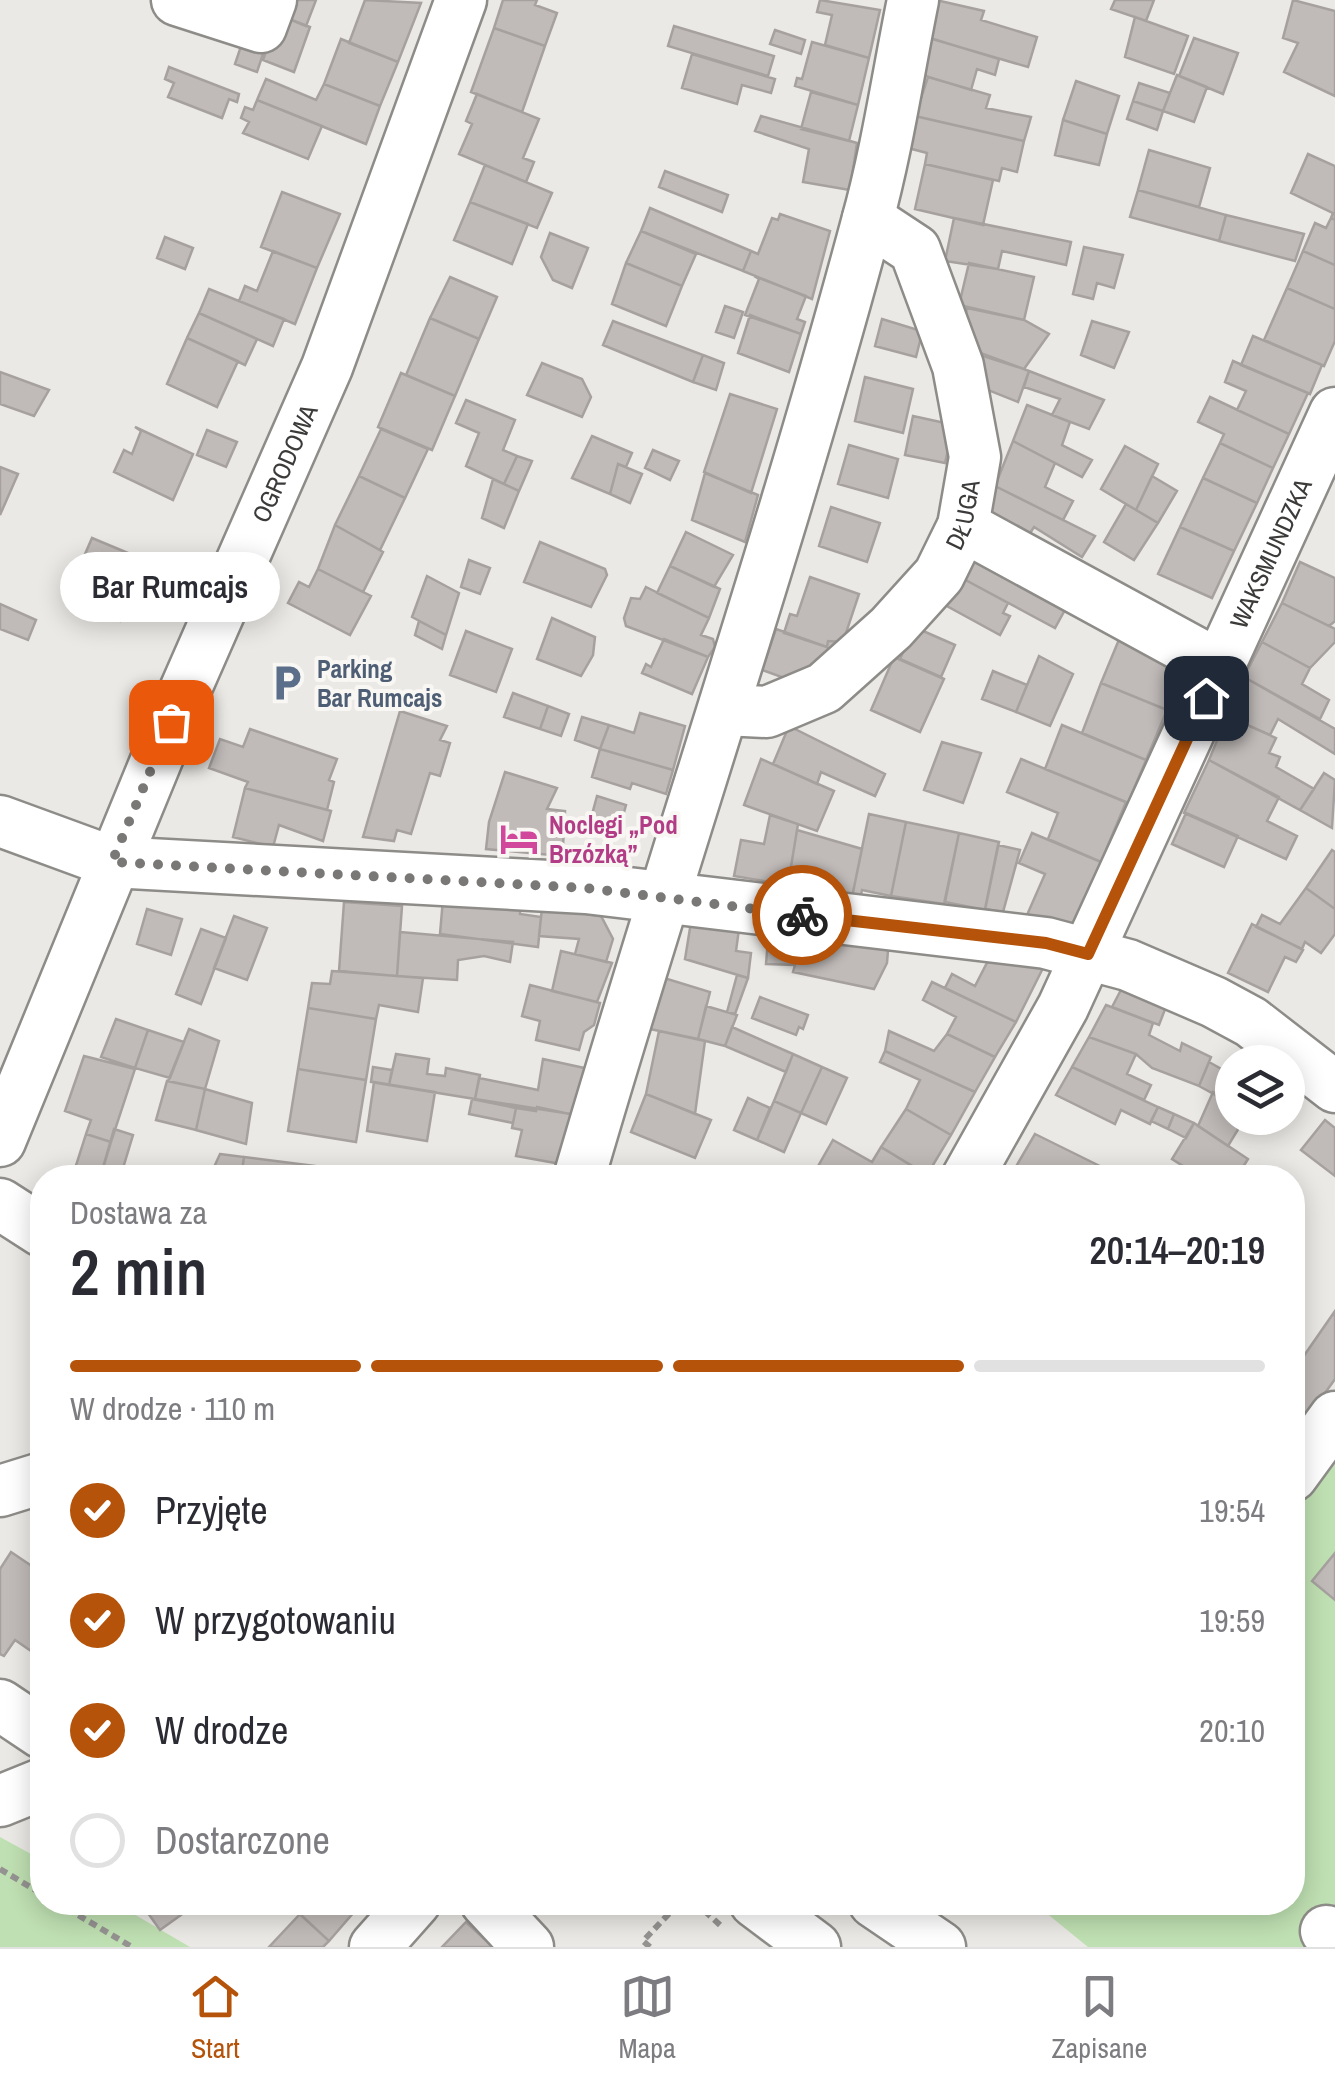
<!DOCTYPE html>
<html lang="pl">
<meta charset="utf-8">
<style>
body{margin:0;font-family:"Archivo Narrow",sans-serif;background:#f2f2f3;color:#2b2b33;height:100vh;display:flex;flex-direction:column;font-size:38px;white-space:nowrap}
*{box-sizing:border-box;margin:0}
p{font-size:32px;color:#7c7c81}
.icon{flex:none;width:55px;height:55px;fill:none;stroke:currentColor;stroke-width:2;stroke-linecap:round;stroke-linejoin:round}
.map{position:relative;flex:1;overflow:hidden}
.side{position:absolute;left:30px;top:1165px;width:1275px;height:750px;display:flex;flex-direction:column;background:#fff;border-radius:40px;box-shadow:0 5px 25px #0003}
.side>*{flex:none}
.controls{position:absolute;left:1215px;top:1045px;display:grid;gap:20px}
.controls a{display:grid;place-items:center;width:90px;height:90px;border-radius:50%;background:#fff;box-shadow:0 5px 25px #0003;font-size:50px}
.pin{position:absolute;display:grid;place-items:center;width:85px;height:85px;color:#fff;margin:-42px;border-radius:20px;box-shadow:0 5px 15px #0006}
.courier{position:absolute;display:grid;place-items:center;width:100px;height:100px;margin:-50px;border:8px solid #b45309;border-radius:50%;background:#fff;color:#222;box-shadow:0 2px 12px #0007}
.bubble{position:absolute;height:70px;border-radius:35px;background:#fff;box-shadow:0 5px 25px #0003;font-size:32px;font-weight:600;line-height:70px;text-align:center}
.overview em{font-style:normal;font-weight:600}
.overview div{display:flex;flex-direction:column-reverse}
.overview{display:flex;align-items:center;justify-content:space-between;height:170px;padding:0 40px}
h1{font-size:65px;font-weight:600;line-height:75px}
.bar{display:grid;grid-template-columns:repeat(4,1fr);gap:15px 10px;align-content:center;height:120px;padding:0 40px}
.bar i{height:12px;border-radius:8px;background:#e1e1e2}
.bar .on{background:#b45309}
.bar p{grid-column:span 4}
ol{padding:0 40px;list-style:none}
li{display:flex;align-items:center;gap:30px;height:110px}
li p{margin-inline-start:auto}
li .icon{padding:10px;border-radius:50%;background:#b45309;color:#fff;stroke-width:4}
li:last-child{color:#7c7c81}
li i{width:55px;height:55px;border:5px solid #e1e1e2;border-radius:50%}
.menu{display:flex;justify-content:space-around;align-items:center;height:140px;border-top:2px solid #e1e1e2;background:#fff;font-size:28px;color:#7c7c81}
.menu a{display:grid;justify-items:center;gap:5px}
.menu .on{color:#b45309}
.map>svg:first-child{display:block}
</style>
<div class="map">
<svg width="1335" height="1947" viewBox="0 0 1335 1947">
<rect width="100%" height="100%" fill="#ebe9e5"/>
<!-- green -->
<path fill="#bfe0b2" d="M1335,1452V1947H1088L1034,1903L1292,1902L1293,1508Z
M0,1837L42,1860V1902L115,1903L190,1947H0Z"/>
<!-- building -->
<path fill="#c0bbb9" stroke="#a6a19f" stroke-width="2.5" d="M285,0H316L306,26L279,15Z
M365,0L421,3L398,62L349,43Z
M503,0H537L535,5L557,13L545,46L494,28Z
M820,0L880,10L869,58L825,45L832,15L817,12Z
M936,0L984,11L981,20L1037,37L1028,67L925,37Z
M1115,0H1154L1146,21L1111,9Z
M1293,0L1335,11V96L1284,72L1298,43L1283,38Z
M279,15L310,27L294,72L263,60Z
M1135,17L1188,36L1174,74L1125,57Z
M674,26L774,56L768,76L668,46Z
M494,28L545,46L522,112L471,92Z
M775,30L805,40L801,54L770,44Z
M930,38L999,59L995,75L977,69L971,90L919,74Z
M1194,38L1238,53L1223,94L1179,76Z
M341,39L398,62L380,106L324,84Z
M812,42L869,58L858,105L795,86L797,78L802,79Z
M242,43L264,51L257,72L235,64Z
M692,54L775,79L771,93L742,85L737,104L682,88Z
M169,67L239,94L237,102L229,99L222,118L168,97L174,83L165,79Z
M1177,75L1207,87L1194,122L1163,111Z
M928,77L990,95L986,108L1031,117L1024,141L915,116Z
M266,79L316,100L324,84L380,106L366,144L257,100Z
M1076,81L1119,96L1107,134L1063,120Z
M1139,83L1170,93L1163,111L1133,101Z
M811,92L858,105L849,141L801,129Z
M477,94L539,119L523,158L534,162L526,182L459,154L472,124L466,121Z
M257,100L322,126L308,159L243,133L249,122L241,118L245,107L253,110Z
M1133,101L1163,111L1157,130L1127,119Z
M761,116L857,143L850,190L803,182L809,149L755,131Z
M915,116L1024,141L1017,172L1002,168L999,181L925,164L927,153L908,148Z
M1063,120L1107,134L1099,165L1055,155Z
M1149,150L1210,168L1199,207L1138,190Z
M1308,154L1335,166V220L1331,218L1333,213L1291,193Z
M925,164L993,180L983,225L915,209Z
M485,165L552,193L537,228L470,202Z
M665,171L728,195L722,212L659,187Z
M1138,190L1226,215L1219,241L1130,217Z
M282,192L340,214L317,268L261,247Z
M470,202L528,224L512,264L454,240Z
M650,208L751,251L743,271L641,231Z
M780,214L830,231L812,299L743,271L751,251L758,254L772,218L778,220Z
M1226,215L1304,234L1295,261L1219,241Z
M954,218L1071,242L1066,265L1002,251L998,269L945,261Z
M1331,218L1335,220V265L1303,251L1315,223L1326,228Z
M641,231L696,254L682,286L626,263Z
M550,233L588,248L572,288L553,280L541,257Z
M165,237L193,248L185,269L157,258Z
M1084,247L1123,255L1114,288L1097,283L1093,299L1073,294Z
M273,251L317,268L295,324L239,301L245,286L257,291Z
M1303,251L1335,265V309L1287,288Z
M626,263L682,286L666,326L612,304Z
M969,263L1034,277L1024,320L959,305Z
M754,276L806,296L797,319L805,322L801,334L745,315L759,279Z
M450,277L497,297L479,339L430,318Z
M1287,288L1335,309V341L1324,366L1264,340Z
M209,289L284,319L273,346L199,313Z
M725,306L743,312L734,338L716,332Z
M967,308L1024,320L1049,334L1024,369L958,348Z
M199,313L257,339L245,365L187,338Z
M750,315L801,334L789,372L738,353Z
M430,318L479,339L455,396L406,375Z
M882,319L918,330L921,337L916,357L875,346Z
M613,321L703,355L693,382L603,345Z
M1092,321L1129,332L1114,368L1081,355Z
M1253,336L1322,365L1310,394L1241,365Z
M187,338L238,361L217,407L167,384Z
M975,351L1029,371L1018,402L968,382Z
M703,355L724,363L716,390L693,382Z
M1233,361L1308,393L1289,434L1237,410L1246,391L1225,382Z
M542,363L582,379L591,397L582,417L527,395Z
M1029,371L1104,400L1089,429L1052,415L1060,399L1024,387Z
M0,372L49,390L34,416L0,404Z
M401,373L455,396L432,450L378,427Z
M865,377L913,389L903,433L855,421Z
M730,394L777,409L751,493L704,472Z
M1210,397L1289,434L1273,468L1220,443L1224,434L1198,422Z
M466,400L515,420L503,450L517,456L504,484L466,466L479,433L456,423Z
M1027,405L1070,422L1062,445L1092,460L1082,477L1013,441Z
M913,416L954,425L945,463L905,455Z
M135,427L193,454L173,500L114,472L124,450L132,454L141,431Z
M381,429L428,449L405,498L359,476Z
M207,430L237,442L226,467L197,455Z
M592,436L632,453L626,467L618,464L610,494L572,478Z
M1013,441L1055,463L1045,487L1073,501L1063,520L995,486Z
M1220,443L1273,468L1257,503L1203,478Z
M849,445L898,459L888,498L838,484Z
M1125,446L1158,464L1136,510L1101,489Z
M653,450L679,461L670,480L645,468Z
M517,456L532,461L519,491L504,484Z
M618,464L642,474L630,503L610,494Z
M0,467L18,474L0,515Z
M705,473L758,495L745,542L692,520Z
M359,476L405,498L380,550L335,525Z
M1152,476L1177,491L1158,523L1136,510Z
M1203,478L1257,503L1234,551L1180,527Z
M493,479L519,491L504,528L482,518Z
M995,486L1095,536L1082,557L1034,527L1025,541L984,513Z
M1126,504L1158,523L1134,560L1104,542Z
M831,507L880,523L867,562L819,546Z
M335,525L383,552L363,592L318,569Z
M1180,527L1234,551L1212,598L1158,574Z
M686,532L733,555L714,587L670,566Z
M92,538L147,561L139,577L146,580L140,595L134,592L120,621L66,598Z
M540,542L605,569L607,575L591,607L524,582Z
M977,546L1072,597L1055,628L960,577Z
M469,560L490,568L480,594L461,587Z
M1300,562L1335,578V621L1329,626L1282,603Z
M670,566L720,589L709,618L657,593Z
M318,569L371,596L350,635L288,603L299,582L309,587Z
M427,576L459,593L446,635L412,617Z
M810,577L859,594L843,642L828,641L827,647L784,633L790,614L797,616Z
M960,577L1008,603L1003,613L1010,616L1000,635L945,605Z
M646,587L709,618L701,635L713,639L715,647L708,657L626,626L624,618L631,598L640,599Z
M1282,603L1335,629V642L1310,668L1262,642Z
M0,604L36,620L28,640L0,629Z
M552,618L595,637L593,655L581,676L537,659Z
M419,621L446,635L442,649L415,635Z
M914,627L955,645L941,677L900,659Z
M776,629L827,647L828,641L843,642L790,680L762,670Z
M1123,630L1189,657L1167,710L1101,683Z
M466,631L512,649L496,692L450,675Z
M664,639L708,657L692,694L642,673L646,664L651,667Z
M1262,642L1310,668L1302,684L1329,700L1320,719L1244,677Z
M1039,656L1073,674L1050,726L1016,712Z
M894,657L944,679L920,732L871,710Z
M993,671L1027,685L1016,712L982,699Z
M1244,677L1335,729V754L1278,719L1270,735L1227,716Z
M1101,683L1167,710L1146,760L1082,733Z
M513,693L548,706L540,729L504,717Z
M548,706L569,714L561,736L540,729Z
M400,711L447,726L440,740L450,743L440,776L430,773L411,834L397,830L394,841L363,837Z
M640,713L685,726L673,770L600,749L609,725L634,733Z
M1227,716L1276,738L1269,753L1280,757L1276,767L1314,789L1300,810L1209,760Z
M582,717L609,725L600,749L575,740Z
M1062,725L1146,760L1128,803L1045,769Z
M789,726L885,774L875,796L821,772L817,784L773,764Z
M250,729L337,759L329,780L334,782L327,810L245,788L248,782L209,768L220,739L243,747Z
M942,742L981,753L963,803L924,790Z
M600,749L673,770L666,794L632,783L630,789L592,777Z
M761,759L834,791L817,831L744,805Z
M1021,759L1126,802L1101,862L1048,839L1058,813L1007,792Z
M1209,760L1279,797L1267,821L1297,836L1286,859L1184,813Z
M505,772L557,788L547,809L565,811L563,846L551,855L486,849L489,822Z
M1324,773L1335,780L1332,828L1300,810Z
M245,788L331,811L323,841L279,825L273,847L233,837Z
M597,796L626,805L619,830L590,822Z
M1186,813L1238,836L1224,867L1172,844Z
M869,814L906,822L891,896L862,890L860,899L852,897Z
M770,815L798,824L788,885L734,876L741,840L764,844Z
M906,822L959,833L944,904L891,896Z
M797,830L862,849L852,897L788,885Z
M959,833L999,842L985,910L945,902Z
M1032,833L1101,862L1073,924L1027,915L1045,874L1019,863Z
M998,845L1020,850L1003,912L985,909Z
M1332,850L1335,852V909L1306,888Z
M1306,888L1335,909V934L1321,953L1305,942L1302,949L1256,927L1262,915L1280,924Z
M443,899L520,907V914L541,917L538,947L440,934Z
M344,902L402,906L397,976L339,971Z
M542,908L601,916L613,939L606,962L575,954L579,939L539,936Z
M147,909L182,919L171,955L137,944Z
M234,916L267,928L247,980L214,968Z
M691,922L739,929L736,951L751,953L748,978L685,959Z
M1252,924L1303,950L1296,962L1285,957L1268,992L1228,973Z
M769,926L889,938L887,963L874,989L793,972L795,965L766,964Z
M201,929L226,938L201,1004L176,994Z
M400,932L513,942L510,962L484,956L458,960L457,980L397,976Z
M561,951L612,963L597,1002L552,991Z
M992,953L1043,968L1016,1022L945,988L952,974L975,986Z
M332,971L423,978L418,1012L379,1005L376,1019L308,1008L312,983L330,984Z
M737,975L748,978L735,1014L727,1012Z
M664,978L710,992L698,1039L650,1029Z
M932,982L1016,1022L995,1057L947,1034L956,1017L923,1000Z
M530,985L600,1003L594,1025L584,1032L579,1050L536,1040L540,1021L522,1016Z
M1123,986L1167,1004L1159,1025L1112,1007Z
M760,997L808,1015L803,1029L799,1027L796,1035L752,1018Z
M1106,1005L1153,1023L1149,1035L1180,1051L1182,1043L1211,1057L1199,1086L1152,1068L1136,1054L1089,1037Z
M706,1006L737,1015L725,1046L698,1039Z
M308,1008L376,1019L366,1080L298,1069Z
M116,1019L148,1030L135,1068L101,1057Z
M732,1027L793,1054L786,1072L725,1046Z
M189,1029L219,1041L205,1089L168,1081Z
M148,1030L184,1042L170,1078L135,1068Z
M659,1031L705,1041L695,1114L646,1094Z
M889,1031L934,1051L947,1034L995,1057L975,1092L885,1051Z
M1089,1037L1136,1054L1127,1074L1151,1085L1144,1100L1072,1067Z
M885,1051L975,1092L951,1135L906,1109L920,1080L880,1062Z
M396,1054L429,1059L427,1074L445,1076L446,1068L480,1075L475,1099L389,1085Z
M793,1054L822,1067L801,1113L774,1101Z
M84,1056L135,1069L111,1142L86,1134L91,1120L65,1111Z
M543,1059L589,1069L578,1115L475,1099L479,1078L538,1090Z
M1209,1062L1232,1075V1104L1199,1086Z
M373,1067L392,1070L389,1085L371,1082Z
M822,1067L847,1078L826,1124L801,1113Z
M1072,1067L1158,1107L1150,1124L1121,1110L1115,1124L1056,1095Z
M298,1069L366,1080L356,1142L288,1131Z
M167,1081L205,1089L196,1130L156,1120Z
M374,1082L435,1092L427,1141L367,1131Z
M205,1089L252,1103L246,1144L196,1130Z
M1213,1092L1232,1104V1118H1245L1228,1146L1198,1126Z
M646,1094L711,1120L695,1158L631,1132Z
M748,1098L770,1108L757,1140L734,1130Z
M472,1099L516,1108L513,1123L469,1114Z
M774,1101L801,1113L784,1152L757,1140Z
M537,1107L574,1115L561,1164L516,1156L522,1130L512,1128L516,1108L536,1111Z
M1158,1107L1174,1114L1168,1129L1151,1121Z
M906,1109L951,1135L927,1175L881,1147Z
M1174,1114L1194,1123L1186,1138L1168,1129Z
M1325,1120L1335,1128V1176L1301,1150Z
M1194,1123L1248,1159L1236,1178H1202L1172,1159Z
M114,1129L133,1135L120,1178H100Z
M86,1134L111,1142L100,1178H72Z
M1035,1134L1118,1175L1028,1178L1014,1170Z
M833,1140L872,1162L881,1147L927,1175L834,1178L817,1168Z
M220,1154L244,1157L241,1178H209Z
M244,1157L315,1166L341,1171L340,1178H241Z
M1335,1311V1379L1300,1428L1292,1423V1373Z
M11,1552L42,1573V1634L31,1651L15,1640L4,1656L0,1654V1569Z
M1335,1553V1600L1312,1581Z
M140,1902H199L160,1930Z
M296,1902H360L361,1904L329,1941L292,1907Z
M300,1914L329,1941L323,1947H269Z
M466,1922L493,1947H442Z"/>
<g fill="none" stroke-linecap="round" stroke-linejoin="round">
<!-- minor casing -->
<g stroke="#8e8c88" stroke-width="55">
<g id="minor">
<path d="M177,0L261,27L271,0"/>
<path d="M963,526L1220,666"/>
<path id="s1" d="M724,710L767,712L824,688L891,628L939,575L963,526L975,457L958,366L915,250L868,219"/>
<path d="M0,821L112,862L586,888L1046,943L1128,965L1214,1002L1251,1022L1335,1087"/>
<path id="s2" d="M0,1141L186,688L327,367L461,0"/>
<path d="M579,1178C672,858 781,543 867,222C887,150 898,74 913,0"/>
<path id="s3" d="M967,1178L1063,1007L1335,413"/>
<path d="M0,1204L42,1231"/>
<path d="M1292,1476L1335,1417"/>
<path d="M0,1491L42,1478"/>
<path d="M0,1705L42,1733"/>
<path d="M0,1801L42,1784"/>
<path d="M486,1902L528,1947"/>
<path d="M755,1902L815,1947"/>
<path d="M874,1902L940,1947"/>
<path d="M1326,1931L1335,1933"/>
<path d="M375,1947L415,1902"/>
</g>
</g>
<!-- path -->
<path stroke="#959391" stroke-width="6" stroke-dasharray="8 5" stroke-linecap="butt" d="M0,1869L42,1894
M56,1902L132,1947
M695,1902L720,1925
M650,1947L643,1941L680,1902"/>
<!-- minor -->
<use href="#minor" stroke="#fff" stroke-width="50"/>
</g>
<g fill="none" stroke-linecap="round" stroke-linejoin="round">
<!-- done -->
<path stroke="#797876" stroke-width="10" stroke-dasharray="0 18" d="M171,722L112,862L586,888L802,915"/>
<!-- route -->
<path stroke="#b45309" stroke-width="12" d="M802,915L1046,943L1088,954L1206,698"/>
</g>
<!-- icons -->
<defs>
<g id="parking-bare" transform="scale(3)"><path d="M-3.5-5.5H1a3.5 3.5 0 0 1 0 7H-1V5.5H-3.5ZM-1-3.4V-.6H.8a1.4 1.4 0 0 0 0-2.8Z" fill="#5c6f8a" stroke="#f9f7f3" stroke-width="2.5" paint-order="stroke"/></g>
<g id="hotel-bare" transform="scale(3)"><path d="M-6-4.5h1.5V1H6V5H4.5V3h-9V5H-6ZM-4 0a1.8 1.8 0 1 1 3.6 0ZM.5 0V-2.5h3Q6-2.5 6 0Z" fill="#d1479c" stroke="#f9f7f3" stroke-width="2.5" paint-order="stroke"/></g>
</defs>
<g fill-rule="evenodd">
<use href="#parking-bare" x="287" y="683"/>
<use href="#hotel-bare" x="519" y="839"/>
</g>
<g text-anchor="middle" stroke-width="8" stroke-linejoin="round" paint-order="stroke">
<!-- street labels -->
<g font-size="25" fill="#3c3b3a" stroke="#f9f7f3">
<text dy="9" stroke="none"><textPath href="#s2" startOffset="735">OGRODOWA</textPath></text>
<text dy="9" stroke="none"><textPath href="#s1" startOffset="332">DŁUGA</textPath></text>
<text dy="9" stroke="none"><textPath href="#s3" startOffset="695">WAKSMUNDZKA</textPath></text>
</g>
<!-- service labels -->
<g font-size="25" font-weight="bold" fill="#4e5e75" stroke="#f9f7f3" text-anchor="start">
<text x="317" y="678">Parking<tspan x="317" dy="29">Bar Rumcajs</tspan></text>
</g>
<!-- hotel labels -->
<g font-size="25" font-weight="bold" fill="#b23c85" stroke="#f9f7f3" text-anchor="start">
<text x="549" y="834">Noclegi „Pod<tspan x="549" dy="29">Brzózką”</tspan></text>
</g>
</g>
</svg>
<div class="controls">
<a><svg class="icon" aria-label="layers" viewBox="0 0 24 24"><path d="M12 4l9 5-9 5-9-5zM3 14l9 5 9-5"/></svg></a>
</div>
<div class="pin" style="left:171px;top:722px;background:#ea580c"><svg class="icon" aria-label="bag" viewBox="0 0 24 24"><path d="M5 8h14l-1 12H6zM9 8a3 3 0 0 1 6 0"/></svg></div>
<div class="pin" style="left:1206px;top:698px;background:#1f2937"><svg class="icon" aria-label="home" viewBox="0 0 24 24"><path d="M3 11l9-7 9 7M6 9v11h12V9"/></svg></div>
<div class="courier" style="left:802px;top:915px"><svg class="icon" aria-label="bike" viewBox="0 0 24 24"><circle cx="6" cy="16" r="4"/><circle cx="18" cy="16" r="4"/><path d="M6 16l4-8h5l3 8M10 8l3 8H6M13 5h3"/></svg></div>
<div class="bubble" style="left:60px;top:552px;width:220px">Bar Rumcajs</div>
<section class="side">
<div class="overview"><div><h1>2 min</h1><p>Dostawa za</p></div><em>20:14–20:19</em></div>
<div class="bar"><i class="on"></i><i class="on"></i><i class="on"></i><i></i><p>W drodze · 110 m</p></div>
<ol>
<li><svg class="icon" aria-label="check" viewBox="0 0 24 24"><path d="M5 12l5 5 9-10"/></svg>Przyjęte<p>19:54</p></li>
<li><svg class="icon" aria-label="check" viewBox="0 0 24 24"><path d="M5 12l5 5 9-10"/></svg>W przygotowaniu<p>19:59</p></li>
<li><svg class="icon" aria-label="check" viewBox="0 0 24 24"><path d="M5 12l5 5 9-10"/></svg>W drodze<p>20:10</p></li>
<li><i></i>Dostarczone</li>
</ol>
</section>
</div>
<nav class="menu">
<a class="on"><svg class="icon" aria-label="home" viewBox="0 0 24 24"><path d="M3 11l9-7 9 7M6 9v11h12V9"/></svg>Start</a>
<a><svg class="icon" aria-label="map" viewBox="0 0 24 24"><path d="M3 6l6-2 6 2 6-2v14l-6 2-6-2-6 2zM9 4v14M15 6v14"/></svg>Mapa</a>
<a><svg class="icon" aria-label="saved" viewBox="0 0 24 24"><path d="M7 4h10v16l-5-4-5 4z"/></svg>Zapisane</a>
</nav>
